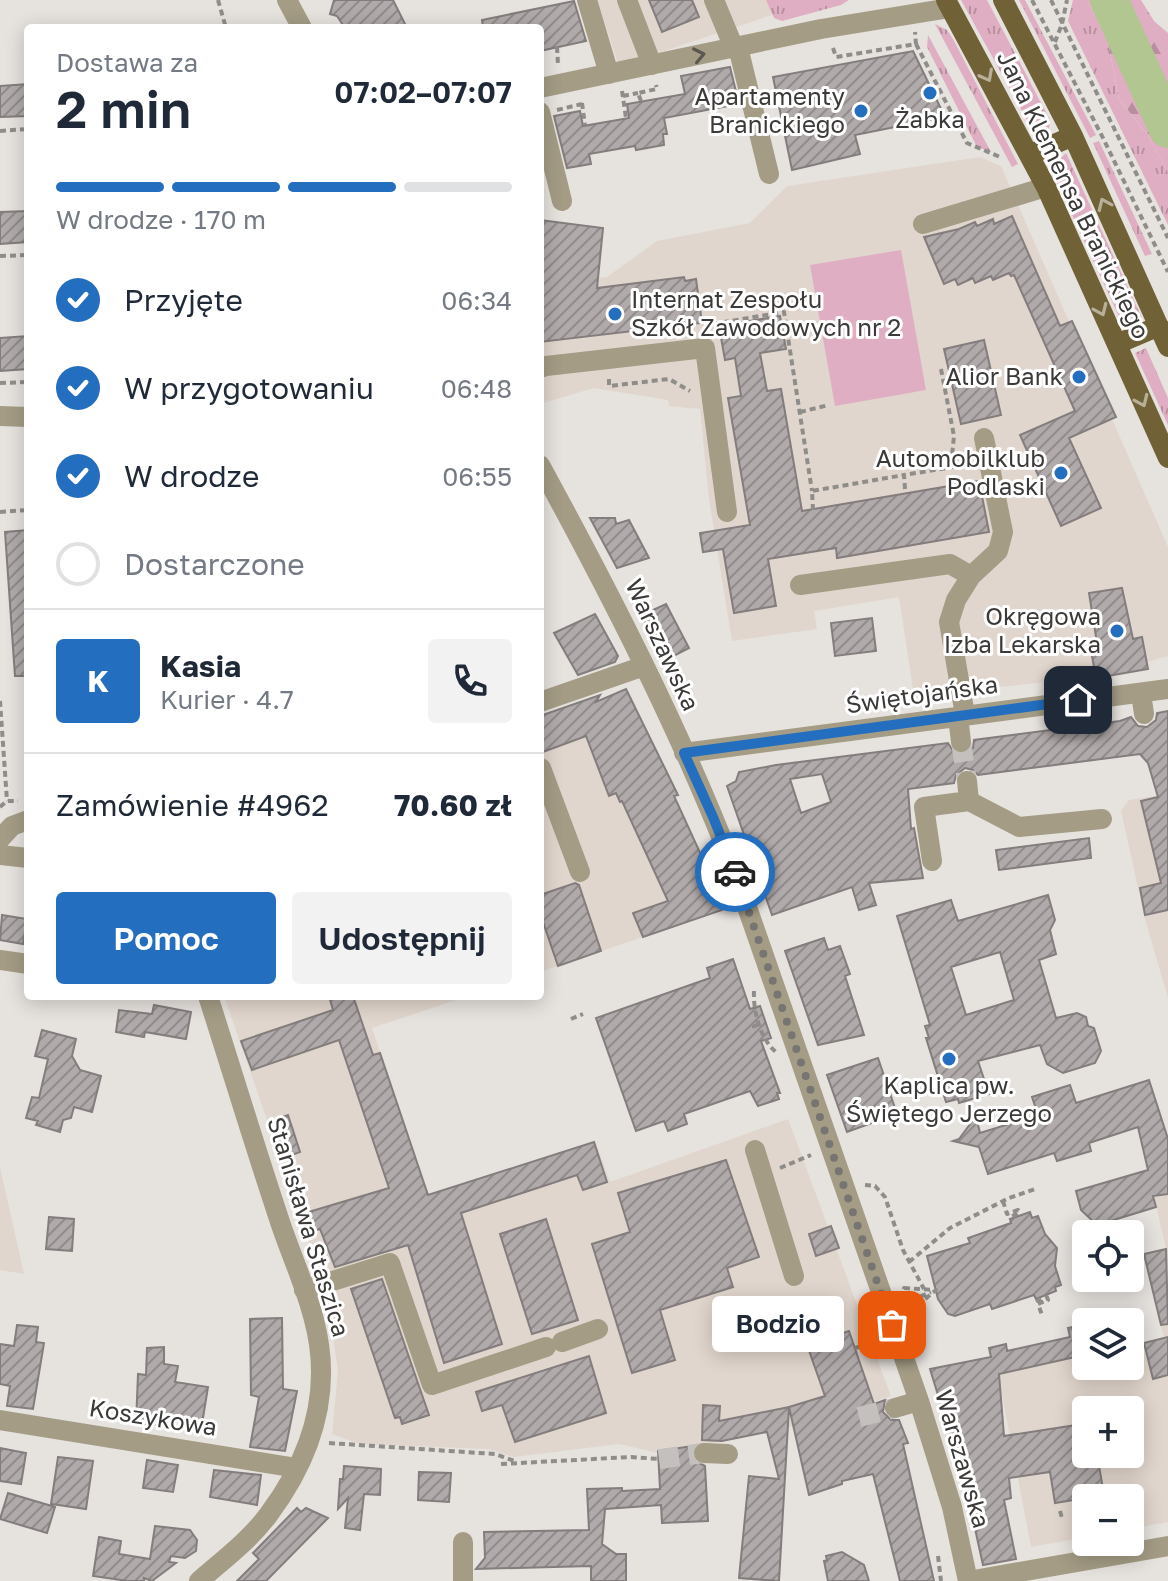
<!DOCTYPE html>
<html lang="pl">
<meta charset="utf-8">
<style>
body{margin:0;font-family:"Golos Text",sans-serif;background:#f2f2f3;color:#1f2937;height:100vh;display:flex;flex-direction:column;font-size:30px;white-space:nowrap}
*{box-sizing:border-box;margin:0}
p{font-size:26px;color:#747a83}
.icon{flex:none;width:44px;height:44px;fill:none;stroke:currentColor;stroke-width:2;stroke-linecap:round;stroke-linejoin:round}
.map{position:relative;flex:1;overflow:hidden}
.sheet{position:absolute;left:24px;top:24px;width:520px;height:976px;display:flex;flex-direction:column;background:#fff;border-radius:8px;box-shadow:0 4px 20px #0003}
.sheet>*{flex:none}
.tools{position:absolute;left:1072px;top:1220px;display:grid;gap:16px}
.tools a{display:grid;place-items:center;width:72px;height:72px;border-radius:8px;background:#fff;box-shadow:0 4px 20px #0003;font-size:40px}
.pin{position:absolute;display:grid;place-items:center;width:68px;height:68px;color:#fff;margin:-34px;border-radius:16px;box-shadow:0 4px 12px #0006}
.courier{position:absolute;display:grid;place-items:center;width:80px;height:80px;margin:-40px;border:6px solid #236ebe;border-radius:50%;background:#fff;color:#222;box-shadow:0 2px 10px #0007}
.bubble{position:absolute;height:56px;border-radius:8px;background:#fff;box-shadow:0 4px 20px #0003;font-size:26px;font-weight:600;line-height:56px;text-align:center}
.head em{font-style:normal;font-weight:600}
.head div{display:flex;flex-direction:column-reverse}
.head{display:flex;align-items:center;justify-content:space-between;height:136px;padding:0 32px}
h1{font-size:52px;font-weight:600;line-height:60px}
.bar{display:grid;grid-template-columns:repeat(4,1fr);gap:12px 8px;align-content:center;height:96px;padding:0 32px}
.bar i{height:10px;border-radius:6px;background:#e0e1e3}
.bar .on{background:#236ebe}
.bar p{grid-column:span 4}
.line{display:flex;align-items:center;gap:20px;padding:0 32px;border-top:2px solid #e0e1e3}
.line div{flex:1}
.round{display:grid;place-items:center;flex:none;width:84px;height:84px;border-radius:8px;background:#f2f2f3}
ol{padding:0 32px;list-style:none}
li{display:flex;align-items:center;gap:24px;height:88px}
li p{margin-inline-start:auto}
li .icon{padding:8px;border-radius:50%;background:#236ebe;color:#fff;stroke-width:4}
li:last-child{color:#747a83}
li i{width:44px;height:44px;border:4px solid #e0e1e3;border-radius:50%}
.cta{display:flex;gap:16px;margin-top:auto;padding:16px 32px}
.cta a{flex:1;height:92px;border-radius:8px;background:#236ebe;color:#fff;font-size:32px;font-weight:600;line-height:92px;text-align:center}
.cta a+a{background:#f2f2f3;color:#1f2937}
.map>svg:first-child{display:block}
</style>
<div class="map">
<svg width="1168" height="1581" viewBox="0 0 1168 1581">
<defs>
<pattern id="grass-tufts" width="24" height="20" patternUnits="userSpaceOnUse" patternTransform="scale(2)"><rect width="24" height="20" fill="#e0aec2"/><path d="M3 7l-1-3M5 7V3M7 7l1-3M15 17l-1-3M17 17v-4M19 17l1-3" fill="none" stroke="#b78f9f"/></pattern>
<pattern id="forest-firs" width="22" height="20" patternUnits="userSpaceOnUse" patternTransform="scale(2)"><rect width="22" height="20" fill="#e0aec2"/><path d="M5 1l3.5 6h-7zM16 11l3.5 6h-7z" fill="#b78f9f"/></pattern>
<pattern id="building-hatch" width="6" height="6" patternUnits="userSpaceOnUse" patternTransform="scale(2)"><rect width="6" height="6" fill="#b1aaaa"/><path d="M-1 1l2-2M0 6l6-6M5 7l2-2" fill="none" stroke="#918b8b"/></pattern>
</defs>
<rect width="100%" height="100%" fill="#e6e2de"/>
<!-- built -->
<path fill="#e1d6cd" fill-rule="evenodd" d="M597,0H817L619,66Z
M980,157L1001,166L1168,547V656L1095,677L914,696L899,597L814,611L817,629L732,641L709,499L700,409L669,406L668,400L594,388L540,404V284L607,277L657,241L750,223L787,186Z
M623,694L722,910L540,972V720Z
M1168,794V998L1145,919L1121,811L1129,800Z
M224,996H468L372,1028L429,1197L595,1141L610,1182L788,1119L891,1396L821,1420L704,1445L659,1448L658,1453L619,1444L514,1457L488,1449L360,1444L332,1434L338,1371L327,1293Z
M0,1167L24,1274L0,1270Z
M1168,1194V1522L1130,1529V1498H1086V1537L1031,1547L998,1374L1086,1355V1366H1130V1345L1164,1338L1144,1254L1166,1249L1154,1197ZM1086,1410H1130V1454H1086Z"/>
<!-- grass -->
<path fill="url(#grass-tufts)" d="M766,0H849L841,5L782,21L774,18Z
M961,0H987L1050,120L1049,129L1044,133L1032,129Z
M1019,0H1025L1096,135L1090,138Z
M1073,0H1087L1108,41L1119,99L1147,134L1168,172V225L1068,21Z
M935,24L947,30L953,39L1018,164L1012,167Z
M928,35L991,152L977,147L927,47Z
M1099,141L1152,254L1145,256L1093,143Z
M1066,153L1142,318H1128L1122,323L1048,163L1058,161Z
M1146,348L1168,398V425L1135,353Z"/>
<!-- forest -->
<path fill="url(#forest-firs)" d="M1087,0H1141L1154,21L1168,33V172L1147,134L1119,99L1108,41Z"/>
<!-- pitch -->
<path fill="#e0aec2" d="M901,250L926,390L835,406L810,265Z"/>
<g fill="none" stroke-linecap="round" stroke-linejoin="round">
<!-- river -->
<path stroke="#b1c691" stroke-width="38" d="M1109,0L1168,129"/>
</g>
<!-- building -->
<path fill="url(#building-hatch)" stroke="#837d7d" stroke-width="2" fill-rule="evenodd" d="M334,0H393L407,28H345L337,16L330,14Z
M649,0H692L699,17L662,32Z
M574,1L586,41L540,51V28H483L482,20Z
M913,51L945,117L855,135L860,154L792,170L773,77Z
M730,67L739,104L664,118L667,134H663L664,145L636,150L635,146L589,154L591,164L567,168L554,116L580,111L583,126L629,118L627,104L685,94L681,76Z
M28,84V116L0,117V86Z
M28,211V242L0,244V212Z
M1012,216L1060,326L1072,321L1116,417L1069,438L1101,508L1061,526L1020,435L1075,411L1014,275L1011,276L1009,273L993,280L991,276L975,283L973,278L958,285L955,279L944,284L924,237L959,229L975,222L977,226L993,219L994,224Z
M540,220L603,228L597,288L684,277L685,281L696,279L702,323L540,342Z
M780,316L786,349L760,353L767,391L781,389L802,511L979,481L989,532L837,558L836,548L768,559L776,606L734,613L723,549L703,552L700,533L750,525L728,398L741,396L735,358L725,360L719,326Z
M28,336V369L0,371V338Z
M984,340L1001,415L961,424L944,349Z
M590,518H615L616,524L629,520L649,558L617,568Z
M28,530V676H15L5,532Z
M1122,588L1133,639L1142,637L1148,669L1096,678L1090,645L1097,643L1089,593Z
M666,604L689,648L664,661L642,615Z
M595,614L618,656L615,662L578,675L554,633Z
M872,618L876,651L835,656L831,623Z
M626,689L678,795L674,796L708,870L722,910L643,937L633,913L668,901L622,801L620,802L616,793L609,796L586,736L540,753V716L600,695L596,702Z
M1168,711V910L1145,915L1140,888L1161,883L1141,801L1158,797L1148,763L1140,754L978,775L973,770L965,768L956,775L954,783L908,789L911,829L914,828L923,878L869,883L876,905L859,910L852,887L772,915L727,786L736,781L739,772L776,765L948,743L955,754L963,755L973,748L974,740L1120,721L1131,717L1138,726L1147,727L1156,720L1157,713ZM822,774L831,802L801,813L790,779Z
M1089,838L1091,858L999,870L996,850Z
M575,883L579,885L601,951L558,966L540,913V895Z
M1048,895L1055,920L1050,930L1056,954L1039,960L1056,1018L1077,1013L1086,1017L1088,1026L1094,1028L1101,1051L1095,1063L1063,1073L1047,1064L1040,1045L978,1061L989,1094L959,1103L958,1099L946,1102L926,1038H929L925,1026L930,1025L897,916L951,900L958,921ZM1000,952L1014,1000L966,1015L951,967Z
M2,915L27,919L23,944L0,940Z
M824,938L828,950L840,946L850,974L845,976L864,1035L818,1045L785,951Z
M733,959L750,1009L760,1006L771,1038L761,1041L780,1093H777L779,1099L758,1106L750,1091L684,1114L687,1124L668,1131L664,1121L636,1131L596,1018L710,978L707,968Z
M329,996H353L373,1055L380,1053L428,1195L594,1142L607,1182L583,1190L577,1175L461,1213L502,1344L444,1363L408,1245L335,1267L320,1229L307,1233L302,1214L389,1188L339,1040L252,1070L241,1041L333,1010Z
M154,1005L191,1012L186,1039L145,1032L144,1037L116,1032L119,1010L152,1014Z
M42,1030L76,1039L72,1056L80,1070L101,1076L92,1112L74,1107L71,1118L63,1120L60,1132L36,1125L38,1121L26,1118L32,1097L39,1098L48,1059L35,1056Z
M878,1058L897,1114L847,1132L827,1075Z
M1149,1080L1168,1139V1194L1153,1196L1156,1207L1097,1225L1081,1210L1076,1191L1148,1170L1138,1127L1089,1143L1091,1151L1057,1161L1054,1153L988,1174L979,1147L953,1141L959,1139L976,1116L980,1133L1038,1115L1032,1097L1070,1085L1076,1103Z
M288,1115L300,1152L284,1158L271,1121Z
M726,1160L759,1257L727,1268L733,1287L660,1310L675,1360L632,1373L592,1244L630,1232L618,1193Z
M1030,1212L1032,1218L1038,1216L1045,1234L1057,1248L1055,1266L1061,1285L1055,1287L1056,1291L1036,1299L1034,1295L992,1309L990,1304L955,1316L948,1314L938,1299L927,1256L970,1243L968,1238L1011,1223L1010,1219Z
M49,1217L74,1219L72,1251L46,1249Z
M546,1219L578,1320L532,1334L500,1234Z
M831,1226L839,1248L816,1256L809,1234Z
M1166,1249L1168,1324L1161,1325L1144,1254Z
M382,1279L429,1415L402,1424L400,1417L395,1418L351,1289Z
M282,1318L283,1389L297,1391L285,1451L250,1447L259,1397L251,1395L250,1319Z
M1086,1324V1374L1078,1375L1075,1357L999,1374L1002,1411L1004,1436L1083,1424L1086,1454H1097L1104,1495L1055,1503L1050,1472L1009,1478L1011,1498L1004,1500L1016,1559L983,1565L965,1483L930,1369L991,1357L989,1348L1006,1344L1007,1351L1070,1337L1068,1328Z
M17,1325L38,1327L36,1342L44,1343L33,1409L7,1406L10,1386L0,1384V1344L14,1346Z
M849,1331L874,1404L885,1400L883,1412L891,1420H899L908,1443L903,1444L934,1581H900L873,1474L842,1481V1484L809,1495L789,1407L825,1396L807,1345Z
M1168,1337V1375L1153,1379L1144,1343Z
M164,1347V1364L178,1366L175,1382L208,1387L202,1424L160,1417V1425L136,1424L138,1374L146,1375L147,1348Z
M589,1356L606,1413L515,1442L502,1405L482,1411L476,1392Z
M703,1405L720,1406L719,1421L789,1407L779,1581L739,1578L749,1476L779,1479L767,1432L722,1441L702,1440Z
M693,1446V1460L705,1466L708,1521L662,1523L661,1505L605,1509L602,1544L616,1554H626V1581H591V1566L476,1569L485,1558L484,1532L589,1530L587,1489L622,1488V1491L660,1489L658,1451Z
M0,1448L26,1453L21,1484L0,1481Z
M58,1457L93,1461L86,1509L51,1504Z
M147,1460L178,1465L173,1492L143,1488Z
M344,1466L381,1469L380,1495L364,1494L360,1530L345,1528L348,1498L338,1509L340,1479H343Z
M214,1470L261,1475L257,1505L210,1497Z
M419,1472L451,1473L449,1502L418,1500Z
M8,1493L55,1507L47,1533L0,1519Z
M297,1508L301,1512L306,1508L328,1518L266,1581H237L259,1559L253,1553Z
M155,1526L190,1530L197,1540L196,1551L185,1558L171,1556L169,1562L176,1563L152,1581L144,1578V1581H128L93,1576L99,1537L121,1541L119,1554L150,1559Z
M842,1552L864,1565L869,1581H828L824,1561L827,1560L826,1556Z"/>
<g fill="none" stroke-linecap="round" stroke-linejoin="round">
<!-- minor-tunnel -->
<path stroke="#c4c0bd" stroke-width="20" stroke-dasharray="20 10" stroke-linecap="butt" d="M961,742L967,781
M859,1417L895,1408
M659,1459L704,1453"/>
<!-- path -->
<path stroke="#8f8d8a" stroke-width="4" stroke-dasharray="6 4" stroke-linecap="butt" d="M218,0L226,28
M1032,0L1102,136L1168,272
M1051,0L1168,238
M1055,42L1062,24L1067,0
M916,44L967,143L1000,157
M557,47L558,65
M833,48L836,57L916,44L915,32
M622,91L626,118
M623,96L638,93
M641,101L638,93L657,89L656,85
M582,103L585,125
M557,110L582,104
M0,131L28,129
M0,256L28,255
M713,324L784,312L812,491
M941,369L954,436L951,465
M609,379V386L669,379L690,391
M0,383L28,382
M800,412L829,405
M905,489L904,475L971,464
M813,510L812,491L904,475
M0,512L28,510
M0,701L7,801
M0,807L7,801H18
M754,991C753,1011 760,1039 776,1052
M571,1019L583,1014
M752,1027L760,1024
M780,1168L811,1155
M865,1185L875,1186L885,1197L903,1250L924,1289
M1003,1201L1007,1214L1018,1210L1019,1213L1010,1217V1219
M909,1262L950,1228L1009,1198L1035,1189
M904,1288L936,1290L912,1310L902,1304Z
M1037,1299L1038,1301L1047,1297L1048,1300L1038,1304L1042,1315
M911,1300L931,1292
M855,1348L875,1342
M329,1443L495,1454L517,1462
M501,1464L631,1457L659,1459
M1060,1511L1062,1518
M938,1556L941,1581"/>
<!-- minor -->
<path stroke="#a49c85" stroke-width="20" d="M287,0L302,28
M587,0L609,74
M627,0L652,65
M714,0L734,48
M738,47L769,174
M540,88L821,29L950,8
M540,112L562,201
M923,224L1046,187
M540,368L546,366L705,348L727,512
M0,416L28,417
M540,465C611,595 678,726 732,864L919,1401L952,1507L968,1581
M800,585L950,564L971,576L998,551L1003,532L984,438
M1141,693L1144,714
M540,702L644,666
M965,715L949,622L956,600L971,576
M958,716L961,742
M684,753L1168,689
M541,768L580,872
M969,801L1019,827L1102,819
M0,839L12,826L28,820
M0,855L28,858
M932,861L924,807L969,801L967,781
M0,960L28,964
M755,1150L794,1276
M304,1290L390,1263L432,1385L546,1347
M562,1342L598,1329
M895,1408L919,1401
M0,1420L297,1468
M704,1453L728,1454
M199,1581C223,1560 250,1540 269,1514C312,1456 333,1391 314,1320C306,1287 291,1255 280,1222C255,1147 232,1071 208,996
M463,1581V1542
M968,1581L1168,1546"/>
<!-- major -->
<path stroke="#706236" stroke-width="20" d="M946,0L1046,187L1168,458
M1003,0L1073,136L1168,347
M1029,155L1073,136
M1117,344L1159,326"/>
</g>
<!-- one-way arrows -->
<defs><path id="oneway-chevron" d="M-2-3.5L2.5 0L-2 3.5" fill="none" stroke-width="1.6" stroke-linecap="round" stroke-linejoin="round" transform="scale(2)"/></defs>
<use stroke="#5a574f" href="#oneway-chevron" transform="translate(699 55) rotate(-12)"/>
<g stroke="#b8b09a">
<use href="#oneway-chevron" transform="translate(987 76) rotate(62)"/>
<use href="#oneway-chevron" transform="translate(1104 204) rotate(-114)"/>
<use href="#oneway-chevron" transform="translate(1101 310) rotate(66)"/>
<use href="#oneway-chevron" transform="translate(1142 401) rotate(66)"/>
</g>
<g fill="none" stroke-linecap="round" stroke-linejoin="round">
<!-- done -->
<path stroke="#777572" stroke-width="8" stroke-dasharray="0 14.4" d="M735,872L892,1325"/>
<!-- route -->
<path stroke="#236ebe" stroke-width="10" d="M735,872L713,817L684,753L1078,700"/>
</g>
<!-- markers -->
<g fill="#236ebe" stroke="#fff" stroke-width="3">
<circle cx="930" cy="93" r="8"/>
<circle cx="861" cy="111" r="8"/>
<circle cx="615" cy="314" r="8"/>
<circle cx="1079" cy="377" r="8"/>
<circle cx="1061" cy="473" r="8"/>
<circle cx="1117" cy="631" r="8"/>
<circle cx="949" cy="1059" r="8"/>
</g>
<g text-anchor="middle" stroke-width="6" stroke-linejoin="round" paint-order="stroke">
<!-- poi labels -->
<g font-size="24" fill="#3b3a38" stroke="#fff" text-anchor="end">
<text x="845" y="105">Apartamenty<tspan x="845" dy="28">Branickiego</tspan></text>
<text x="930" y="128" text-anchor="middle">Żabka</text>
<text x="631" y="308" text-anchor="start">Internat Zespołu<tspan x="631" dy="28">Szkół Zawodowych nr 2</tspan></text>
<text x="1063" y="385">Alior Bank</text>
<text x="1045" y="467">Automobilklub<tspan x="1045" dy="28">Podlaski</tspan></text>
<text x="1101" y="625">Okręgowa<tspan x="1101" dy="28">Izba Lekarska</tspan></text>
<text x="949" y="1094" text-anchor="middle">Kaplica pw.<tspan x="949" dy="28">Świętego Jerzego</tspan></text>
</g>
<!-- street labels -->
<g font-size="24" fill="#3b3a38" stroke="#fff">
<text transform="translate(1073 195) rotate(64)" y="8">Jana Klemensa Branickiego</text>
<text transform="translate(662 645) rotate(65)" y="8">Warszawska</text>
<text transform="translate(922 695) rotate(-8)" y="8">Świętojańska</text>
<text transform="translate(308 1227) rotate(73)" y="8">Stanisława Staszica</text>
<text transform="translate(153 1418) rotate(9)" y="8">Koszykowa</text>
<text transform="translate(962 1459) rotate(74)" y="8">Warszawska</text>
</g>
</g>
</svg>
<div class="tools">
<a><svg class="icon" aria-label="locate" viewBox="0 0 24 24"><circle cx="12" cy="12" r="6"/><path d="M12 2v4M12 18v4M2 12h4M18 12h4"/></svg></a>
<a><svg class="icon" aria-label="layers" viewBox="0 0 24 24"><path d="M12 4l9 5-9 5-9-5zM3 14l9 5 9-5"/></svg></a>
<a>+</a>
<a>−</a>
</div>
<div class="pin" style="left:892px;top:1325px;background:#ea580c"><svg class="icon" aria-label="bag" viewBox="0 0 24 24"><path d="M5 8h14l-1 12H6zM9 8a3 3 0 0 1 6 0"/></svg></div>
<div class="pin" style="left:1078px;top:700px;background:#1f2937"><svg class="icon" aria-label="home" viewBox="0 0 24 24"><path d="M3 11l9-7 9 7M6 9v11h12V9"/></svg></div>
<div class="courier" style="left:735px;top:872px"><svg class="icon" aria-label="car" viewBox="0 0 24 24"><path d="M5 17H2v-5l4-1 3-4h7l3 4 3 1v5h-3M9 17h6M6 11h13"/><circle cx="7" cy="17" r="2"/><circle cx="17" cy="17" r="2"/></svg></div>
<div class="bubble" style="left:712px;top:1296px;width:132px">Bodzio</div>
<section class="sheet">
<div class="head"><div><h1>2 min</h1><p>Dostawa za</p></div><em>07:02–07:07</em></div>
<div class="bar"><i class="on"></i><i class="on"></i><i class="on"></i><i></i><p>W drodze · 170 m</p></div>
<ol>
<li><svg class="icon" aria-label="check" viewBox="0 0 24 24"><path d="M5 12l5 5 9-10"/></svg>Przyjęte<p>06:34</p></li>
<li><svg class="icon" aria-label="check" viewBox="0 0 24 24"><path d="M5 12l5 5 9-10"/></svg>W przygotowaniu<p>06:48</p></li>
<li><svg class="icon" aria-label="check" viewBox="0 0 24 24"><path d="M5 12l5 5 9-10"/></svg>W drodze<p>06:55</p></li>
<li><i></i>Dostarczone</li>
</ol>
<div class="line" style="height:144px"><b class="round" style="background:#236ebe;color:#fff">K</b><div><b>Kasia</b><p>Kurier · 4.7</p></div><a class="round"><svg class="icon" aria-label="phone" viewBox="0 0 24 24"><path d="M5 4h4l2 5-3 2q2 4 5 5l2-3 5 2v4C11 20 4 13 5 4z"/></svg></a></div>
<div class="line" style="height:104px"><div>Zamówienie #4962</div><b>70.60 zł</b></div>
<div class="cta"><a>Pomoc</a><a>Udostępnij</a></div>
</section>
</div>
